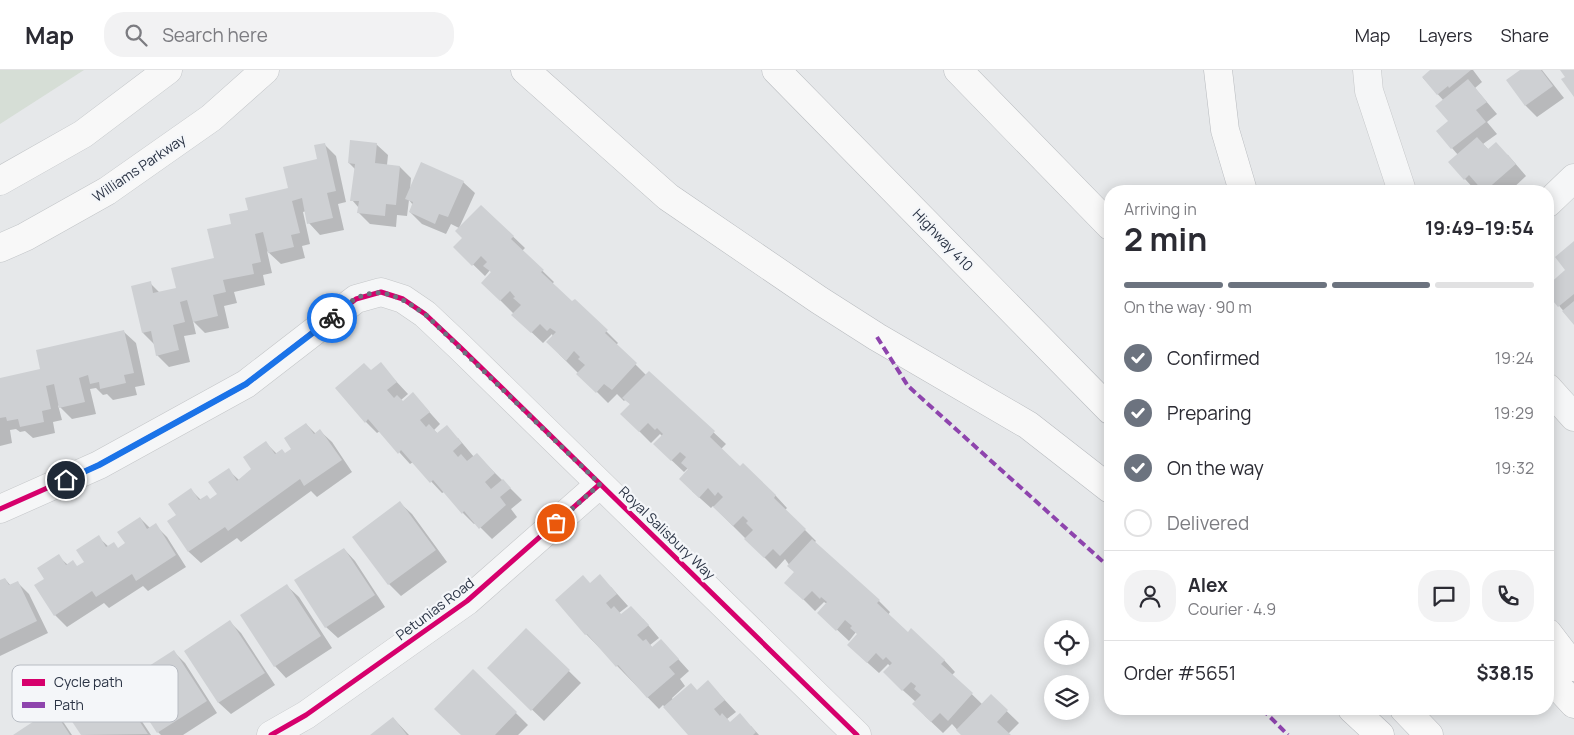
<!DOCTYPE html>
<meta charset="utf-8">
<style>
body{margin:0;font-family:Manrope,sans-serif;background:#f2f2f3;color:#2b2b33;height:100vh;display:flex;flex-direction:column;font-size:19px;white-space:nowrap}
*{box-sizing:border-box;margin:0}
p{font-size:16px;color:#7c7c81}
.icon{flex:none;width:28px;height:28px;fill:none;stroke:currentColor;stroke-width:2;stroke-linecap:round;stroke-linejoin:round}
.map{position:relative;flex:1;overflow:hidden}
.side{position:absolute;left:1104px;top:115px;width:450px;height:530px;display:flex;flex-direction:column;background:#fff;border-radius:20px;box-shadow:0 2px 12px #0003}
.side>*{flex:none}
.tools{position:absolute;left:1044px;top:550px;display:grid;gap:10px}
.tools a{display:grid;place-items:center;width:45px;height:45px;border-radius:50%;background:#fff;box-shadow:0 2px 12px #0003;font-size:25px}
.pin{position:absolute;display:grid;place-items:center;width:42px;height:42px;color:#fff;margin:-21px;border:2px solid #fff;border-radius:50%;box-shadow:0 1px 5px #0007}
.courier{position:absolute;display:grid;place-items:center;width:50px;height:50px;margin:-25px;border:4px solid #1a73e8;border-radius:50%;background:#fff;color:#222;box-shadow:0 1px 6px #0007}
.headline em{font-style:normal;font-weight:700}
.headline div{display:flex;flex-direction:column-reverse}
.headline{display:flex;align-items:center;justify-content:space-between;height:85px;padding:0 20px}
h1{font-size:32px;font-weight:700;line-height:38px}
.bar{display:grid;grid-template-columns:repeat(4,1fr);gap:8px 5px;align-content:center;height:60px;padding:0 20px}
.bar i{height:6px;border-radius:4px;background:#e1e1e2}
.bar .current{background:#6c737f}
.bar p{grid-column:span 4}
.line{display:flex;align-items:center;gap:12px;padding:0 20px;border-top:1px solid #e1e1e2}
.line div{flex:1}
.round{display:grid;place-items:center;flex:none;width:52px;height:52px;border-radius:20px;background:#f2f2f3}
ol{padding:0 20px;list-style:none}
li{display:flex;align-items:center;gap:15px;height:55px}
li p{margin-inline-start:auto}
li .icon{padding:5px;border-radius:50%;background:#6c737f;color:#fff;stroke-width:4}
li:last-child{color:#7c7c81}
li i{width:28px;height:28px;border:2px solid #e1e1e2;border-radius:50%}
header{display:flex;align-items:center;gap:30px;box-sizing:border-box;height:70px;padding:0 25px;background:#fff;border-bottom:1px solid #e1e1e2}
header strong{font-size:24px}
nav{display:flex;gap:28px;margin-inline-start:auto;font-size:18px}
.search{width:350px;height:45px;background:#f2f2f3;display:flex;align-items:center;gap:12px;box-sizing:border-box;padding:0 18px;border-radius:20px;color:#7c7c81;font-size:19px}
.map>svg:first-child{display:block}
</style>
<header>
<strong>Map</strong>
<div class="search"><svg class="icon" aria-label="search" viewBox="0 0 24 24"><circle cx="10" cy="10" r="6"/><path d="M15 15l6 6"/></svg>Search here</div>
<nav><a>Map</a><a>Layers</a><a>Share</a></nav>
</header>
<div class="map">
<svg width="1574" height="665" viewBox="0 0 1574 665">
<rect width="100%" height="100%" fill="#e6e8ea"/>
<!-- green -->
<path fill="#d6ded6" d="M0,0H84L0,54Z"/>
<!-- shadow -->
<path fill="#0003" d="M1432,0H1473L1482,12L1475,18L1497,44L1487,52L1497,64L1483,74L1489,80L1508,85L1526,106L1510,121H1485L1481,117L1476,121L1465,109L1458,85L1452,78L1449,51L1444,31L1423,8Z
M1522,0H1542L1564,28L1537,47L1526,36L1508,10Z
M324,74L336,86L346,132L338,134L344,160L320,165L309,153L306,141L303,142L310,174L302,176L305,188L281,194L267,181L272,203L263,205L265,215L234,222L237,233L224,236L229,258L205,263L193,251L196,264L184,266L190,292L169,297L157,285L155,275L143,263L150,213L160,223L177,219L215,189L232,155L249,140L289,119L319,90Z
M376,74L388,85L387,95L400,97L411,108L410,120L463,112L475,123L459,158L451,154L446,164L422,154L410,142L413,135L409,130L407,146L397,145L396,157L370,154L359,143V138L352,130L355,99L349,93Z
M481,136L525,178L522,181L554,212L552,214L572,233L590,245L618,273L616,275L646,305L649,302L726,374L721,379L740,398L743,395L776,426L787,438L785,440L816,471L814,473L879,531L890,542L888,545L908,563L944,590L955,602L952,605L983,635L991,626L1019,653L1008,664L1009,665H962L952,654L943,663L925,646L916,632L896,614L890,596L888,594L879,603L860,586L858,565L856,562L849,571L831,554L827,534L824,532L815,541L798,524L795,503L785,489L776,499L713,436L711,438L692,421L690,399L688,398L684,402L666,385L662,366L660,364L651,373L622,344L631,335L626,329L624,331L617,324L608,333L559,284L552,264L543,273L525,256L514,244L494,224L492,203L490,200L485,206L455,177L464,168Z
M1574,173V253L1548,223V217L1567,200Z
M124,262L136,273L145,315L135,317L137,325L113,330L107,324L103,325L96,318L90,319L96,344L72,349L58,335L62,350L53,352L55,363L33,368L25,361L20,362L16,359L10,360L12,373L0,376V309L42,300Z
M380,294L408,324L401,330L403,332L424,336L440,354L434,360L438,364L458,368L474,387L488,396L522,430L511,439L517,447L492,469L476,453L474,454L463,443L444,422L442,423L413,392L410,394L380,361L377,363L366,352L372,302Z
M306,354L316,364L320,361L332,372L352,402L317,427L311,421L241,472L237,468L201,493L189,482L169,452L178,446L191,420L201,430H210L218,425L228,400L239,410L253,399L266,373L277,384H285L293,379Z
M400,433L412,444L447,492L401,526L389,514L354,467Z
M140,448L150,458L155,455L167,467L186,497L148,521L143,516L109,538L104,533L67,557L55,545L46,509L58,486L68,495L78,497L86,492L98,467L109,477L119,479L127,473Z
M344,479L355,491L385,537L338,568L326,557Z
M5,509L11,516L17,512L29,524L48,563L0,586V512Z
M590,514L611,517L628,536L619,543L622,545L643,549L659,568L650,575L653,578L661,570L689,601L680,609L685,616L672,628L673,630L697,621L708,612L736,642L727,649L730,653L751,656L759,665H689L663,635L659,639L586,564Z
M287,516L299,527L332,578L286,608L275,596Z
M230,552L241,563L275,615L231,644L219,633L185,581Z
M526,559L581,613L544,651L500,609Z
M173,581L185,593L217,643L183,665H161L158,662Z
M473,601L528,655L518,665H462Z
M114,614L125,626L151,665H83L69,644Z
M53,641L64,653L72,665H16Z
M393,648L409,665H372Z"/>
<!-- building -->
<path fill="#ced0d3" d="M1430,0H1471L1449,18L1448,16L1437,25L1422,7Z
M1520,0H1541L1553,16L1525,36L1506,10Z
M1560,0H1574V27L1561,9L1565,7Z
M1468,9L1487,32L1476,40L1486,52L1451,79L1436,61L1448,51L1435,36Z
M1477,67L1488,79L1496,72L1516,94L1485,121H1483L1469,105L1464,110L1448,92Z
M350,70L377,73L375,93L400,96L396,135L386,134L385,146L357,143L359,131H350L355,94L348,93Z
M325,73L336,121L327,123L333,148L307,154L302,128L292,131L300,163L291,165L294,177L268,183L263,162L255,164L261,192L252,194L254,204L223,210L226,222L213,225L218,246L193,252L187,230L180,232L185,252L173,255L179,280L156,286L151,261L142,263L131,216L151,211L153,223L176,218L171,198L214,188L207,159L231,154L229,144L248,140L245,128L288,118L283,97L317,89L314,75Z
M421,92L464,111L448,147L439,144L435,154L409,142L413,132L405,129Z
M481,135L514,166L511,169L544,200L541,202L572,231L575,229L591,244L608,260L605,263L637,293L612,320L604,314L596,323L576,304L585,295L578,289L580,287L574,281L566,291L546,272L556,262L550,258L547,261L540,254L531,263L511,245L521,235L513,228L515,227L510,221L500,231L481,213L491,202L483,196L487,192L481,186L472,196L453,177L462,168L455,161Z
M1574,171V224L1558,237L1548,225V215L1565,200L1555,187Z
M1574,231V255L1562,241Z
M124,260L134,303L124,305L126,313L100,319L99,312L90,314L88,305L79,308L85,332L59,338L54,314L46,316L51,339L42,341L44,352L20,357L18,349L7,351L6,347L0,348V308L40,299L36,280Z
M381,292L397,312L387,320L394,328L397,325L403,331L413,322L430,342L420,350L426,357L429,354L437,363L447,355L462,373L453,381L458,387L461,384L467,391L477,383L495,403L485,412L491,419L503,409L511,418L500,427L506,435L479,459L464,441L462,444L433,410L430,413L401,380L398,384L368,349L365,353L335,318L364,293L371,300Z
M649,301L715,361L710,367L740,396L743,393L776,425L774,428L806,459L780,486L773,479L764,488L744,469L753,460L746,453L748,451L743,446L733,456L713,437L723,427L718,422L715,426L708,418L699,428L679,409L688,399L681,393L686,387L680,382L671,391L653,374L663,364L657,358L655,360L648,353L639,362L620,344L630,334L622,328Z
M306,353L314,364L320,359L342,390L304,416L300,409L228,461L225,457L188,482L167,451L176,445L168,434L191,418L199,430L207,425L210,429L217,424L208,412L229,398L237,411L251,399L243,387L266,371L275,384L282,379L285,383L291,379L284,368Z
M400,431L436,480L388,515L352,467Z
M140,447L147,459L156,453L176,485L136,511L132,504L96,527L92,521L54,546L34,515L44,509L37,498L59,484L66,495L73,490L77,496L84,492L76,480L99,465L106,477L114,472L118,478L125,473L117,462Z
M812,469L880,530L877,533L908,562L911,558L945,590L941,594L973,623L948,651L940,643L931,652L912,634L921,625L914,619L916,616L911,612L902,621L883,602L892,593L886,587L883,590L876,583L867,593L847,575L857,564L850,558L852,556L845,550L836,561L817,543L827,532L821,527L820,529L812,521L803,530L784,513L794,502L787,496Z
M344,478L375,525L325,558L294,510Z
M600,504L617,524L606,533L611,539L614,536L621,544L631,536L649,555L637,565L643,571L646,569L652,577L661,569L679,589L669,597L675,604L647,628L618,595L616,597L587,564L585,565L555,530L583,505L590,513Z
M5,508L9,515L18,511L37,551L0,569V510Z
M287,514L321,566L274,597L240,545Z
M230,550L265,603L218,633L184,581Z
M526,558L570,600L531,641L487,598Z
M174,580L207,631L157,663L124,612Z
M473,599L517,642L495,665H461L434,639Z
M708,610L725,630L714,639L720,646L722,643L730,652L740,643L756,662L753,665H688L663,637L691,613L697,620Z
M114,613L148,664L81,665L67,644Z
M991,624L1008,640L997,652L1011,665H961L956,660Z
M53,639L70,665H13L25,657Z
M393,647L407,665H370Z"/>
<g fill="none" stroke-linecap="round" stroke-linejoin="round">
<!-- minor casing -->
<g stroke="#c4c6c8" stroke-width="29">
<path id="minor" d="M1367,0L1369,21L1402,121
M1548,133L1574,108
M1548,318L1574,347
M0,439L99,395L246,314L356,229L381,222L403,229L425,244L460,277L857,665
M271,665L306,645L467,531L600,414"/>
</g>
<!-- major casing -->
<g stroke="#c2c5c8" stroke-width="29">
<path id="major" d="M0,111L83,64L168,0
M0,178L25,167L107,121L211,48L265,0"/>
</g>
<!-- highway casing -->
<g stroke="#b8bbbf" stroke-width="29">
<path id="highway" d="M525,0L668,127L819,230L877,267L1028,355L1110,419
M776,0L1110,340
M958,0L1110,156
M1218,0L1225,60L1243,121
M1548,563L1574,597
M1548,606L1574,634
M1352,639L1380,665
M1404,639L1429,665"/>
</g>
<!-- minor -->
<use href="#minor" stroke="#f5f6f7" stroke-width="28"/>
<!-- major -->
<use href="#major" stroke="#f8f8f8" stroke-width="28"/>
<!-- highway -->
<use href="#highway" stroke="#f8f8f8" stroke-width="28"/>
<!-- quiet -->
<path stroke="#8e44ad" stroke-width="4" stroke-dasharray="8 4" stroke-linecap="butt" d="M877,267L908,316L1110,498
M1262,639L1288,665"/>
<!-- cycleway casing -->
<g stroke="#f4f6f9" stroke-width="8">
<path id="cycleway" d="M0,439L99,395L246,314L356,229L381,222L403,229L425,244L460,277L857,665
M271,665L306,645L467,531L600,414"/>
</g>
<!-- cycleway -->
<use href="#cycleway" stroke="#d6006c" stroke-width="5"/>
</g>
<g fill="none" stroke-linecap="round" stroke-linejoin="round">
<!-- done -->
<path stroke="#6c737f" stroke-width="5" stroke-dasharray="0 9" d="M332,248C340,242 348,232 357,228C384,215 402,229 425,244L600,414L556,453"/>
<!-- route -->
<path stroke="#1a73e8" stroke-width="6" d="M66,410L99,395L246,314L332,248"/>
</g>
<g text-anchor="middle" stroke-width="4.5" stroke-linejoin="round" paint-order="stroke">
<!-- street labels -->
<g font-size="14" fill="#2b3445" stroke="#f4f6f9">
<text transform="translate(139 98) rotate(-34)" y="5">Williams Parkway</text>
<text transform="translate(943 170) rotate(46)" y="5">Highway 410</text>
<text transform="translate(667 463) rotate(44)" y="5">Royal Salisbury Way</text>
<text transform="translate(435 539) rotate(-37)" y="5">Petunias Road</text>
</g>
</g>
<!-- legend -->
<rect x="12" y="595" width="166" height="57" rx="8" fill="#f4f6f9" stroke="#b8bcc3" stroke-width="1"/>
<rect x="22" y="609" width="23" height="7" fill="#d6006c"/>
<rect x="22" y="632" width="23" height="6" fill="#8e44ad"/>
<g font-size="14" fill="#2b3445">
<text x="54" y="617">Cycle path</text>
<text x="54" y="640">Path</text>
</g>
</svg>
<div class="tools">
<a><svg class="icon" aria-label="locate" viewBox="0 0 24 24"><circle cx="12" cy="12" r="6"/><path d="M12 2v4M12 18v4M2 12h4M18 12h4"/></svg></a>
<a><svg class="icon" aria-label="layers" viewBox="0 0 24 24"><path d="M12 4l9 5-9 5-9-5zM3 14l9 5 9-5"/></svg></a>
</div>
<div class="pin" style="left:556px;top:453px;background:#ea580c"><svg class="icon" aria-label="bag" viewBox="0 0 24 24"><path d="M5 8h14l-1 12H6zM9 8a3 3 0 0 1 6 0"/></svg></div>
<div class="pin" style="left:66px;top:410px;background:#1f2937"><svg class="icon" aria-label="home" viewBox="0 0 24 24"><path d="M3 11l9-7 9 7M6 9v11h12V9"/></svg></div>
<div class="courier" style="left:332px;top:248px"><svg class="icon" aria-label="bike" viewBox="0 0 24 24"><circle cx="6" cy="16" r="4"/><circle cx="18" cy="16" r="4"/><path d="M6 16l4-8h5l3 8M10 8l3 8H6M13 5h3"/></svg></div>
<section class="side">
<div class="headline"><div><h1>2 min</h1><p>Arriving in</p></div><em>19:49–19:54</em></div>
<div class="bar"><i class="current"></i><i class="current"></i><i class="current"></i><i></i><p>On the way · 90 m</p></div>
<ol>
<li><svg class="icon" aria-label="check" viewBox="0 0 24 24"><path d="M5 12l5 5 9-10"/></svg>Confirmed<p>19:24</p></li>
<li><svg class="icon" aria-label="check" viewBox="0 0 24 24"><path d="M5 12l5 5 9-10"/></svg>Preparing<p>19:29</p></li>
<li><svg class="icon" aria-label="check" viewBox="0 0 24 24"><path d="M5 12l5 5 9-10"/></svg>On the way<p>19:32</p></li>
<li><i></i>Delivered</li>
</ol>
<div class="line" style="height:90px"><a class="round"><svg class="icon" aria-label="person" viewBox="0 0 24 24"><circle cx="12" cy="8" r="4"/><path d="M4 21q1-7 8-7t8 7"/></svg></a><div><b>Alex</b><p>Courier · 4.9</p></div><a class="round"><svg class="icon" aria-label="chat" viewBox="0 0 24 24"><path d="M4 5h16v11H9l-5 4z"/></svg></a><a class="round"><svg class="icon" aria-label="phone" viewBox="0 0 24 24"><path d="M5 4h4l2 5-3 2q2 4 5 5l2-3 5 2v4C11 20 4 13 5 4z"/></svg></a></div>
<div class="line" style="height:65px"><div>Order #5651</div><b>$38.15</b></div>
</section>
</div>
